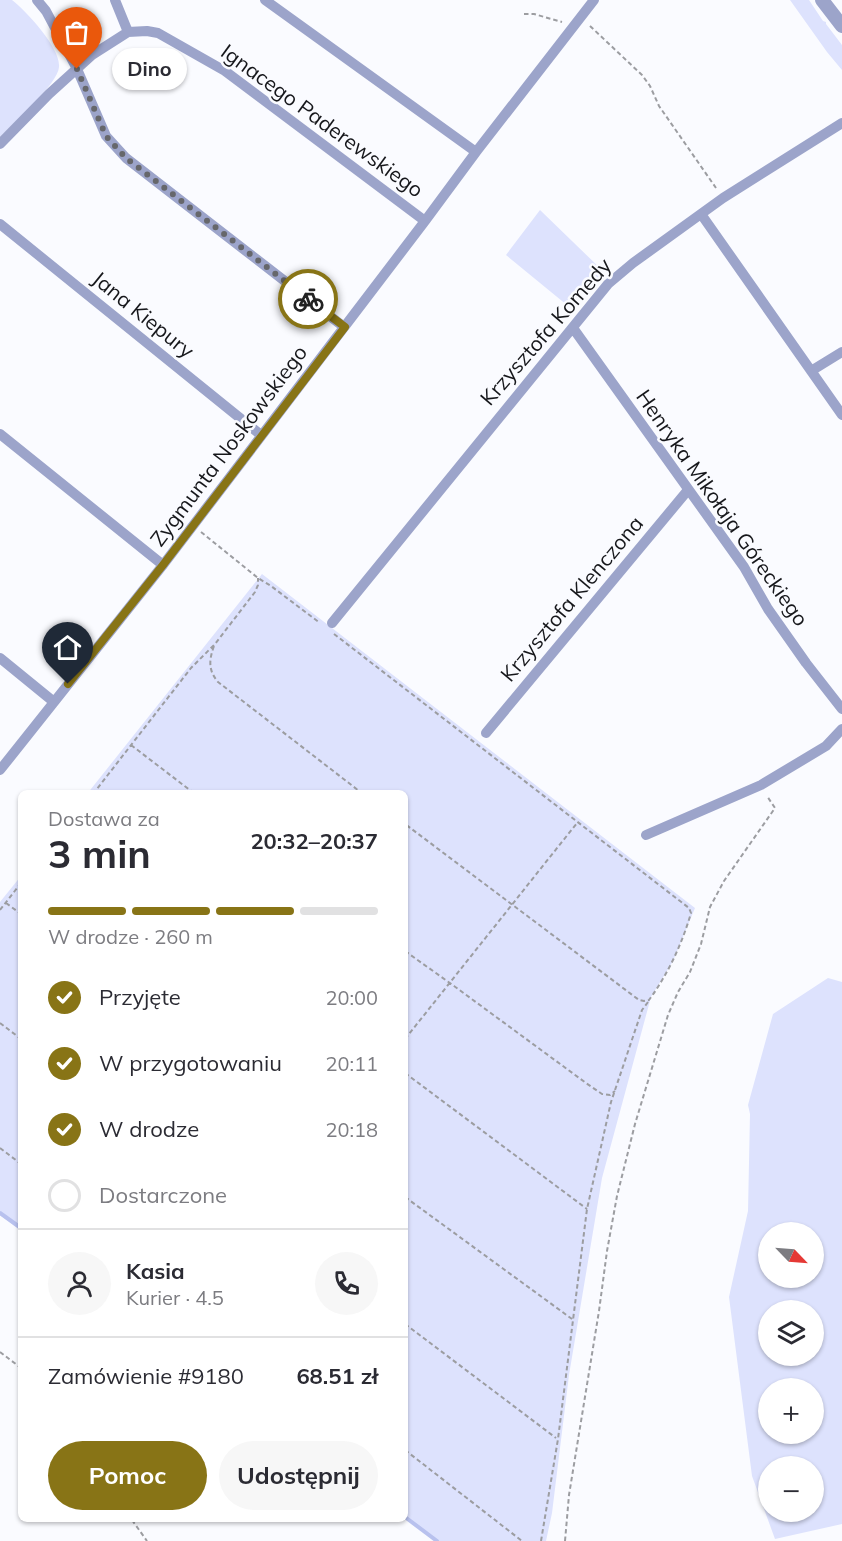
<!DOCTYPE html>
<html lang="pl">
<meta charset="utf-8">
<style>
body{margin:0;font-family:Mulish,sans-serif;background:#f7f7f7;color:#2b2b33;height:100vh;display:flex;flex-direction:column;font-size:22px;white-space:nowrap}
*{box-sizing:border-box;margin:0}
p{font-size:20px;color:#7c7c81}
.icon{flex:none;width:33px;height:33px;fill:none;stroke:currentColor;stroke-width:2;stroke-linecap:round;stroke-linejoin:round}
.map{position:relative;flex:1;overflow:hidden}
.details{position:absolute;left:18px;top:790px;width:390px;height:732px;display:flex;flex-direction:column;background:#fff;border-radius:9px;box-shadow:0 2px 4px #0004}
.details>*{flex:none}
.needle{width:39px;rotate:115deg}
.buttons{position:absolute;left:758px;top:1222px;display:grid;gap:12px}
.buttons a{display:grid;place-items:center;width:66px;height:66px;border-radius:50%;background:#fff;box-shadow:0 2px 4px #0004;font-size:30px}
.pin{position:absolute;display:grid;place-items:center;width:51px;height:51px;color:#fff;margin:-62px -26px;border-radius:50% 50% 50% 0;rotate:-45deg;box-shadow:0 0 6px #0007}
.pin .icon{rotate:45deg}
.courier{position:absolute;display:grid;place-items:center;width:60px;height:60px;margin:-30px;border:4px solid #887416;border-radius:50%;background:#fff;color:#222;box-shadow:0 2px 8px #0007}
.bubble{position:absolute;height:42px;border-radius:21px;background:#fff;box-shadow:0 2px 4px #0004;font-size:20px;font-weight:700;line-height:42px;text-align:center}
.headline em{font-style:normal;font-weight:700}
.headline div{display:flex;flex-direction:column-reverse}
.headline{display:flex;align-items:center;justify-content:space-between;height:102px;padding:0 30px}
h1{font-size:39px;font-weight:700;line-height:45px}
.bar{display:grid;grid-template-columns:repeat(4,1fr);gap:9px 6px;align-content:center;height:72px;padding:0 30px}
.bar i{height:8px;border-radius:4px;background:#e1e1e2}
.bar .on{background:#887416}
.bar p{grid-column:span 4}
.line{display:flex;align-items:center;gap:15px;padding:0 30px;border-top:2px solid #e1e1e2}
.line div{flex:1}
.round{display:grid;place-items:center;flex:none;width:63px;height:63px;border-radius:32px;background:#f7f7f7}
ol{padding:0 30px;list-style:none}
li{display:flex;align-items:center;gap:18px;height:66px}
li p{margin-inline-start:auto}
li .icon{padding:6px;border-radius:50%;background:#887416;color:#fff;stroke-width:4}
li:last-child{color:#7c7c81}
li i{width:33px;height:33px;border:3px solid #e1e1e2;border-radius:50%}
.primary-button{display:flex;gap:12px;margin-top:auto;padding:12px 30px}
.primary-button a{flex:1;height:69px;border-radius:36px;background:#887416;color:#fff;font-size:24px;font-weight:700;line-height:69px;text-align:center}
.primary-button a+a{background:#f7f7f7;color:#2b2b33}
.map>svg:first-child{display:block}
</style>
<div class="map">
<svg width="842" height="1541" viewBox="0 0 842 1541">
<rect width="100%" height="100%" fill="#fafbff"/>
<!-- green -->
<path fill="#dde2fd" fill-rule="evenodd" d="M0,0H12C26,11 61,48 59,67C58,84 13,123 0,137Z
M790,0H809L823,21L826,22V24L842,45V70L827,52Z
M540,210L604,272L573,310L506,255Z
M262,574L695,908L673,961L651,997L602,1178L569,1375L552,1513L546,1541H438L405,1517V794H87Z
M21,876V1231L0,1215V902Z
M828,978L842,982V1524L775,1539L752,1476L729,1297L748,1211L750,1114L748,1105L773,1014ZM768,1233H813V1278H768ZM768,1311H813V1356H768ZM768,1389H813V1434H768ZM768,1467H813V1512H768Z"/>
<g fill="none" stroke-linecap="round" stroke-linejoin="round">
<!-- stream -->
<path stroke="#b8c1ee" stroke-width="4" d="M0,1213L21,1228
M405,1517L437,1541"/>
<!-- path -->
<path stroke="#9c9da1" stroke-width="2" stroke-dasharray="4.5 3" stroke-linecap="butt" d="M524,14H534L562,22
M590,26L642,75L650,86L659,106L716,188
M201,532L258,578L271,586L320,623
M334,634L689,908L691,913C682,944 668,974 649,1000L644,1001L639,1000L405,824
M214,646C209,660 208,670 218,682L363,794
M131,745L195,794
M93,794L191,668L215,644L255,592L258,585V578
M6,903L21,914
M0,910L21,883
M405,951L454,986L586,1083L602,1094L610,1095L615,1091
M0,1023L21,1039
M405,1039L577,823
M405,1073L587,1209
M0,1148L21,1164
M405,1197L572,1319
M405,1324L556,1438
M0,1352L21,1368
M405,1450L522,1541
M132,1520L147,1541
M541,1541L558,1439L587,1209L611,1102L642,1010L648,1002
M565,1541L569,1495L599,1311L607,1251L617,1196L635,1124L668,1015L678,992L690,972L701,944L710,907L724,881L775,808L767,796"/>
<!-- minor -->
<path stroke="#9ca4ca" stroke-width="10" d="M37,0L46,11L77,69L106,136L126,158L344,327
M115,0L128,32
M265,0L476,152
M0,144L49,94L92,55L128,32L147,31L158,33L225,71L425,221
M701,214L842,415
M0,224L261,435
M573,328L744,567L768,609L806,663L842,709
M811,371L842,352
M0,434L163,565
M332,623L608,284L633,263L723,198L842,123
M0,658L54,702
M486,733L688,490
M0,770L163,565L425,221L476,152L594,0
M646,835L761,785L826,746L842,729"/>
<!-- tertiary -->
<path stroke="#9ca4ca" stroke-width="14" d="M822,0L842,26"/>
</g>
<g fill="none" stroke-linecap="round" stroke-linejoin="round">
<!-- done -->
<path stroke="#66676b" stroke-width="6" stroke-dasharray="0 10.8" d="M77,69L106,136L126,158L308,299"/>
<!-- route -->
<path stroke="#887416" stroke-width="8" d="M68,684L163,565L345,327L308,299"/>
</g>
<g text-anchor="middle" stroke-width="5" stroke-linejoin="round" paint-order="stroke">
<!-- street labels -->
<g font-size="21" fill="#16171b" stroke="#fafbff">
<text transform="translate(322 121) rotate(36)" y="7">Ignacego Paderewskiego</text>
<text transform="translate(143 315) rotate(39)" y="7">Jana Kiepury</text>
<text transform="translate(546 332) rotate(-49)" y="7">Krzysztofa Komedy</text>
<text transform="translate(229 446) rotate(-53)" y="7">Zygmunta Noskowskiego</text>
<text transform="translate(722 508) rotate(55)" y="7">Henryka Mikołaja Góreckiego</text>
<text transform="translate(572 599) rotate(-50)" y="7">Krzysztofa Klenczona</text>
</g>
</g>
</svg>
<div class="buttons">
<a><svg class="needle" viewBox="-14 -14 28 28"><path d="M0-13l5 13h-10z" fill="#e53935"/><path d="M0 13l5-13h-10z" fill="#7c7c81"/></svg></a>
<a><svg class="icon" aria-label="layers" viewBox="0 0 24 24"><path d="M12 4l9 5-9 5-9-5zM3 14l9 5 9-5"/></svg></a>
<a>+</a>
<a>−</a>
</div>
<div class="pin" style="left:77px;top:69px;background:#ea580c"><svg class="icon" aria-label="bag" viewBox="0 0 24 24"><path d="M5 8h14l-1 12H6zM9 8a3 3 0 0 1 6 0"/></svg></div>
<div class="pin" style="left:68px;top:684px;background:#1f2937"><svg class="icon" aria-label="home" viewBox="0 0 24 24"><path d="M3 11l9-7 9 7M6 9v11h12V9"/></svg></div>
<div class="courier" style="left:308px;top:299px"><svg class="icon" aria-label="bike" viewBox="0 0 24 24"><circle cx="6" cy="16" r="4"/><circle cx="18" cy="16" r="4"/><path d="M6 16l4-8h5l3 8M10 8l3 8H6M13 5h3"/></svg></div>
<div class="bubble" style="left:112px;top:48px;width:75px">Dino</div>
<section class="details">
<div class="headline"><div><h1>3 min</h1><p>Dostawa za</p></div><em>20:32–20:37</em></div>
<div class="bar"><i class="on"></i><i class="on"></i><i class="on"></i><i></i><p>W drodze · 260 m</p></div>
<ol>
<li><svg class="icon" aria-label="check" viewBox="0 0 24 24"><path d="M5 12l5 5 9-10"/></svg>Przyjęte<p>20:00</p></li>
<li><svg class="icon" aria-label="check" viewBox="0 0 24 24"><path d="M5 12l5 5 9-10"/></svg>W przygotowaniu<p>20:11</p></li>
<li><svg class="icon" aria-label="check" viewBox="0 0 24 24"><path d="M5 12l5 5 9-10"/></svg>W drodze<p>20:18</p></li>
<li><i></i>Dostarczone</li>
</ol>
<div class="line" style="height:108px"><a class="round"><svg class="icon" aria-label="person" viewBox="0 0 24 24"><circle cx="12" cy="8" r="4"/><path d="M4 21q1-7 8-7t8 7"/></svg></a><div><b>Kasia</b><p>Kurier · 4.5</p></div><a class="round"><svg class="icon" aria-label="phone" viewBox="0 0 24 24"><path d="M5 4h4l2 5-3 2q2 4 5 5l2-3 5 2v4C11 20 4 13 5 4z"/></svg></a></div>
<div class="line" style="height:78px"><div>Zamówienie #9180</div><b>68.51 zł</b></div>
<div class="primary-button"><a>Pomoc</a><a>Udostępnij</a></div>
</section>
</div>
